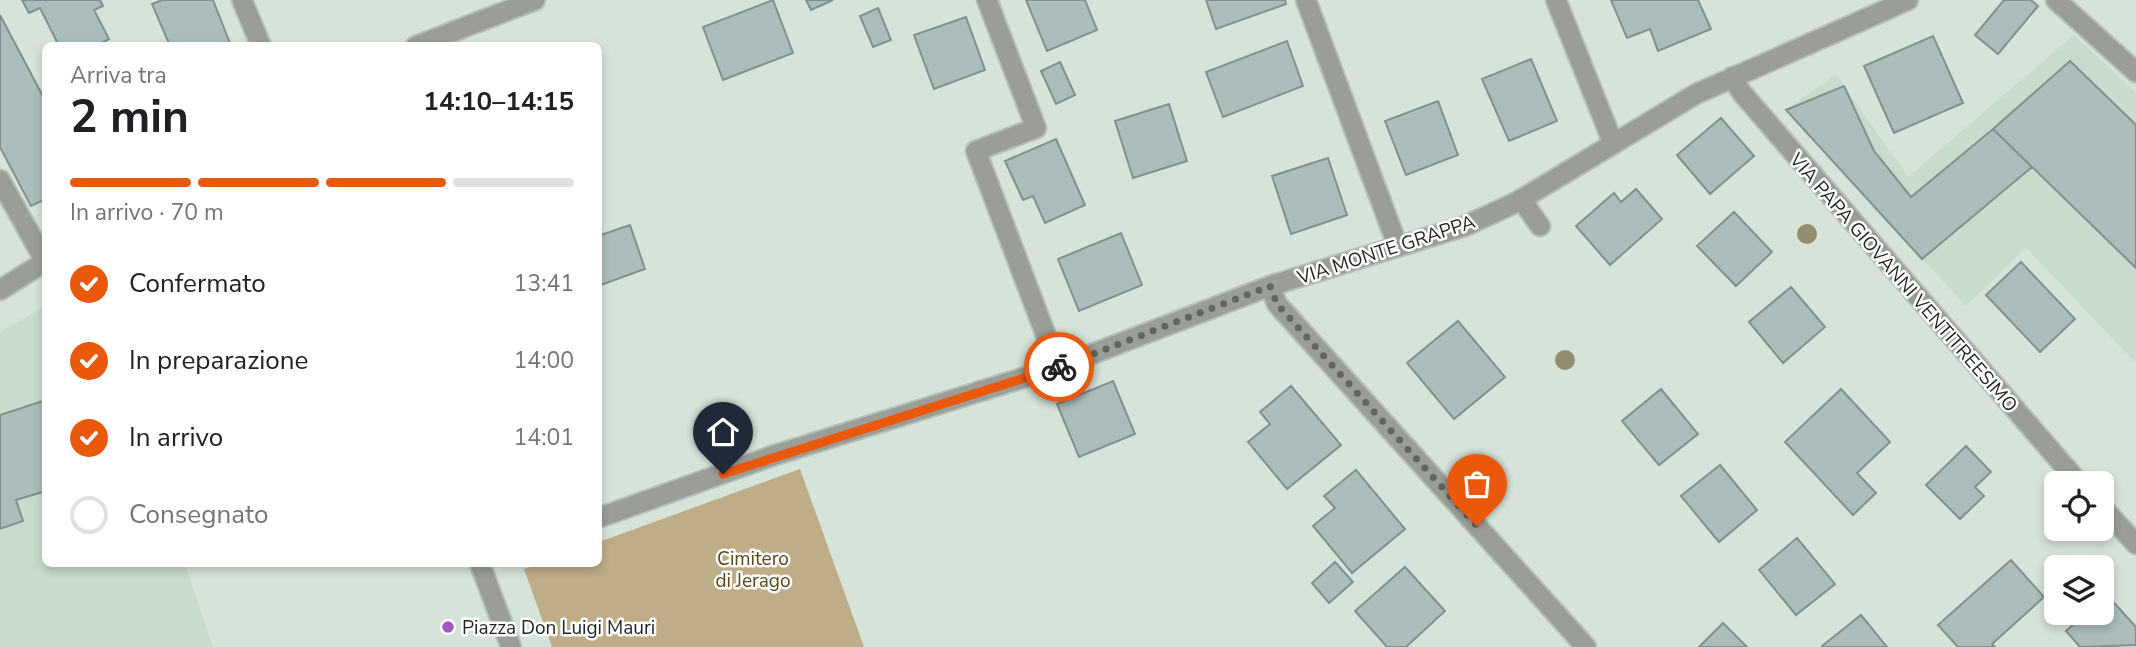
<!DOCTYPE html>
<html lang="it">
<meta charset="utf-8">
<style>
body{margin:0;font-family:"Nunito Sans",sans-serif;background:#f6f6f6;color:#202124;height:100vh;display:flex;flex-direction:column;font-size:26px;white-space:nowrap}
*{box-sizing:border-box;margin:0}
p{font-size:23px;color:#757577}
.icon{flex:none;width:38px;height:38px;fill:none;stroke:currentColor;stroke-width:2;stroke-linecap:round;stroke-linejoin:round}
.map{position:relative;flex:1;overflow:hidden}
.drawer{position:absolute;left:42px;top:42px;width:560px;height:525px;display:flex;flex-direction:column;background:#fff;border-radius:10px;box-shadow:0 4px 10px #0003}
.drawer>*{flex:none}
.buttons{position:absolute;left:2044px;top:471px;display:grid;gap:14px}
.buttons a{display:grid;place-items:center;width:70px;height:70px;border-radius:10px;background:#fff;box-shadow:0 4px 10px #0003;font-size:35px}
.pin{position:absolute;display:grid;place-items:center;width:60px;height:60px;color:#fff;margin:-72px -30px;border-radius:50% 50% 50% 0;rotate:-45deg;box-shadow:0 0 7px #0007}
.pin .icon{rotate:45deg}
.courier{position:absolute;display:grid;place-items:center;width:70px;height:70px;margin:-35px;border:5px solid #ea580c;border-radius:50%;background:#fff;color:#222;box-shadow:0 2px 9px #0007}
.summary em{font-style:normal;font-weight:700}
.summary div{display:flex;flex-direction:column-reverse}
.summary{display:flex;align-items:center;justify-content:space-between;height:119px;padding:0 28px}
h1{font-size:46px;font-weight:700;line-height:52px}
.bar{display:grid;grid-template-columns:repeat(4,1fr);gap:10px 7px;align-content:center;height:84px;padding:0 28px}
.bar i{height:9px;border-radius:5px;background:#e0e0e0}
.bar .current{background:#ea580c}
.bar p{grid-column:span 4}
ol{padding:0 28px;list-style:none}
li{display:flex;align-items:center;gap:21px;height:77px}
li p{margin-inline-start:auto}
li .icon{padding:7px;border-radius:50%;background:#ea580c;color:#fff;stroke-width:4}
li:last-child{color:#757577}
li i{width:38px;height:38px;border:4px solid #e0e0e0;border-radius:50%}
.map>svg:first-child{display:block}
</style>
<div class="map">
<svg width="2136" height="647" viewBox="0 0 2136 647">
<rect width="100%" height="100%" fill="#d6e3d9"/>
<!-- built -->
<path fill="#c8dccc" d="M2074,35L2136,93V363L2026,248L1966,306L1786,110L1836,74L1908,177Z
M45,306L46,564H185L213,647H0V332Z"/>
<!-- green -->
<path fill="#bfad88" d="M800,469L864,647H552L524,569L540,564H598L599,542Z"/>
<!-- building -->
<path fill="#abbdba" stroke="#80918e" stroke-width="2" d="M22,0H100L103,6L94,10L109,39L96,46H59L40,8L29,13Z
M162,0H213L231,46H170L152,4Z
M773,0L793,53L723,80L703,27Z
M806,0H833L811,10Z
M1026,0H1085L1097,30L1047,51Z
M1206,0H1285L1286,4L1216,29Z
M1611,0H1698L1711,29L1658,51L1650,29L1627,38Z
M2004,0H2031L2038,6L1998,54L1975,35Z
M878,8L891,40L873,47L860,16Z
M0,15L46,102V199L31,206L0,147Z
M966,17L985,70L934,89L914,35Z
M1933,36L1963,103L1894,133L1864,66Z
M1287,41L1303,86L1223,117L1206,72Z
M1531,59L1557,121L1509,141L1482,79Z
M2070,61L2136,125V268L1993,129Z
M1060,62L1075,95L1056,104L1041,71Z
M1844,86L1874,151L1911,197L1993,129L2032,167L1922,259L1786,110Z
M1438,101L1458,155L1406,175L1385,121Z
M1169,104L1187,161L1133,178L1115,121Z
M1721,118L1754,156L1710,194L1677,155Z
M1056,139L1085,205L1045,223L1033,196L1023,200L1005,161Z
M1328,158L1347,215L1291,234L1272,176Z
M1636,189L1662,219L1610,265L1576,226L1614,193L1621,202Z
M1734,212L1772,252L1736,286L1697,246Z
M630,225L645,269L598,286V236Z
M1121,233L1142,285L1079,311L1058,259Z
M2021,262L2075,319L2040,352L1986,295Z
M1791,287L1825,327L1783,363L1749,322Z
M1458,321L1505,377L1454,419L1407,363Z
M1113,381L1135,434L1079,457L1057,404Z
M1291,386L1341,445L1287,489L1248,442L1270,424L1260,412Z
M1661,389L1698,434L1659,465L1622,421Z
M1841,389L1890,442L1857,473L1876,493L1853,515L1785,442Z
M46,400V491L16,500L23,521L0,529V415Z
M1966,446L1991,472L1975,487L1984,496L1960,519L1926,485Z
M1720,465L1757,510L1719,542L1681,496Z
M1356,470L1405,529L1352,573L1313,526L1335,508L1324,496Z
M1797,538L1835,584L1796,615L1759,570Z
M2011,560L2044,597L1992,644L1995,647H1958L1938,625Z
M1335,562L1353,582L1329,603L1312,583Z
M1405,567L1445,611L1406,647H1387L1355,611Z
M2107,595L2136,627V645L2080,647L2066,631L2087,612H2102V600Z
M1861,615L1887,647H1823L1822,646Z
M1723,623L1747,647H1699Z"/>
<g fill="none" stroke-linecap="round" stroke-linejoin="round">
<!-- service casing -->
<g stroke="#b5c1b8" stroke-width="23">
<path id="service" d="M0,180L45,261
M1521,199L1540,226"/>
</g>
<!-- minor casing -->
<g stroke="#b5c1b8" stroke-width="23">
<path id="minor" d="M987,0L1036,128L976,151L1058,367
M1306,0L1398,247
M1556,0L1613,143
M2056,0L2136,72
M416,46L535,0
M1732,77L1742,93L2079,483
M1270,286L1277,304L1586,647
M0,290L46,261
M2102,507L2136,544
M598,518L772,456L1058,367L1270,286L1465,226L1517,202L1696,94L1908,0"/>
</g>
<!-- tertiary casing -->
<g stroke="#b5c1b8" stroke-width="23">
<path id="tertiary" d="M242,0L261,46
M480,564L511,647"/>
</g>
<!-- service -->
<use href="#service" stroke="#9b9d97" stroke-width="19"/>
<!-- minor -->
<use href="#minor" stroke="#9b9d97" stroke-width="19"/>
<!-- tertiary -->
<use href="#tertiary" stroke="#9b9d97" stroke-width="19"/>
</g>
<!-- trees -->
<g fill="#928d6e">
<circle cx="1807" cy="234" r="10"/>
<circle cx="1565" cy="360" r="10"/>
</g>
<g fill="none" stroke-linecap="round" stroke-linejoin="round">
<!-- done -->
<path stroke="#5f6761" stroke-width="7" stroke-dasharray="0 12.6" d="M1059,367L1270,286L1277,304L1477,526"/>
<!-- route -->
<path stroke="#ea580c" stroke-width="9" d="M723,474L1059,367"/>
</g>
<!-- markers -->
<circle fill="#a956c5" stroke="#fff" stroke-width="2.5" cx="448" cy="627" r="7"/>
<g text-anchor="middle" stroke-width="5" stroke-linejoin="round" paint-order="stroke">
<!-- street labels -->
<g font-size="19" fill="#1f2420" stroke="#fff">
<text transform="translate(1386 249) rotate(-18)" y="7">VIA MONTE GRAPPA</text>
<text transform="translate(1904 282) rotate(49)" y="7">VIA PAPA GIOVANNI VENTITREESIMO</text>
</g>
<!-- park labels -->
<g font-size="19" fill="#5b4717" stroke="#fff">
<text x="753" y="565">Cimitero<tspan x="753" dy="22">di Jerago</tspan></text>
</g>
<!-- poi labels -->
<g font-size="19" fill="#1f2420" stroke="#fff" text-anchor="start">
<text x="462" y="634">Piazza Don Luigi Mauri</text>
</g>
</g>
</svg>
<div class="buttons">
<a><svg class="icon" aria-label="locate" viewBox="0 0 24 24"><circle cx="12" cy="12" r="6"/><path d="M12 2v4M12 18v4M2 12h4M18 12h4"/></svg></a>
<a><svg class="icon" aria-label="layers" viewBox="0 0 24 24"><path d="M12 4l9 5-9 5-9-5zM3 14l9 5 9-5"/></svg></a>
</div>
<div class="pin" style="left:1477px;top:526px;background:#ea580c"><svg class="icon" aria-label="bag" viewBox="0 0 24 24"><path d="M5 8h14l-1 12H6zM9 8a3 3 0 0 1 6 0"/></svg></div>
<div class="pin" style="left:723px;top:474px;background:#1f2937"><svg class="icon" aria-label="home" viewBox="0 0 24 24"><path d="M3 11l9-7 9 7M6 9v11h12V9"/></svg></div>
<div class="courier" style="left:1059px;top:367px"><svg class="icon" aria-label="bike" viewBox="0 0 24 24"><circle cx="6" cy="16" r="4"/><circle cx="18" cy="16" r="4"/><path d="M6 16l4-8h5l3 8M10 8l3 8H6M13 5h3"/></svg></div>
<section class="drawer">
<div class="summary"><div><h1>2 min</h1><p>Arriva tra</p></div><em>14:10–14:15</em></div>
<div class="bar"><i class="current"></i><i class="current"></i><i class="current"></i><i></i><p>In arrivo · 70 m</p></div>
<ol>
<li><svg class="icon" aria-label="check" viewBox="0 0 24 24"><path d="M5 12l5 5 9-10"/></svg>Confermato<p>13:41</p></li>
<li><svg class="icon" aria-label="check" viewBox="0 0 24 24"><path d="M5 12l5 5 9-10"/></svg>In preparazione<p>14:00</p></li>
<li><svg class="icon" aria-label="check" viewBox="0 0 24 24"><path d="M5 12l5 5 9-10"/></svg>In arrivo<p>14:01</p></li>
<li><i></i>Consegnato</li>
</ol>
</section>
</div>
